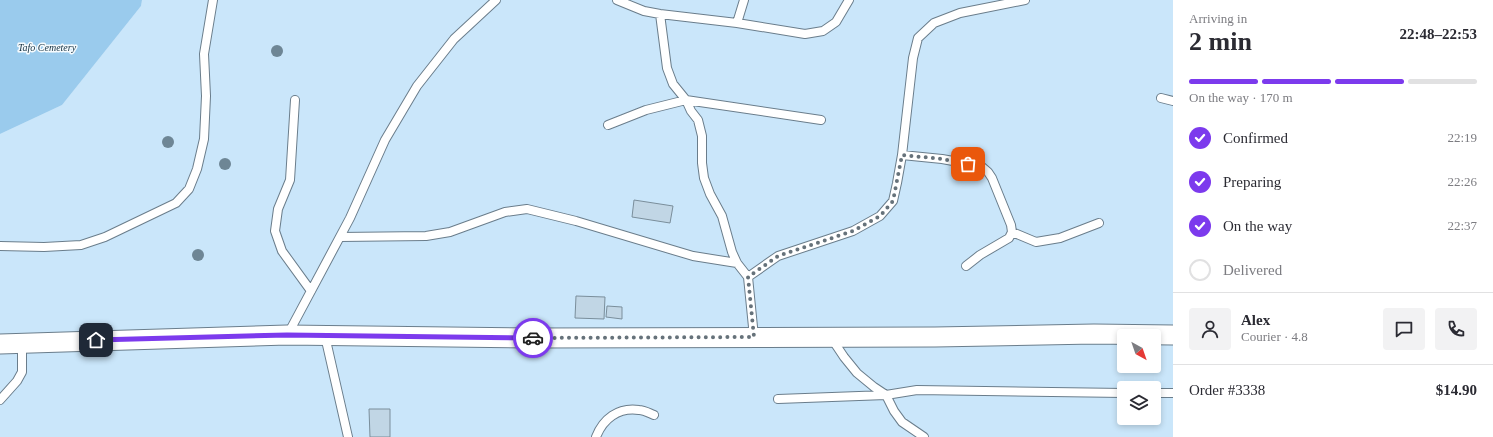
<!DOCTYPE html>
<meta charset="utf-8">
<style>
body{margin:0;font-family:"Times New Roman",serif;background:#f2f2f3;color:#2b2b33;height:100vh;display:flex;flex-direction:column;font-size:15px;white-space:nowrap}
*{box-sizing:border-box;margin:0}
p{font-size:13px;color:#7c7c81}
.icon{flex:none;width:22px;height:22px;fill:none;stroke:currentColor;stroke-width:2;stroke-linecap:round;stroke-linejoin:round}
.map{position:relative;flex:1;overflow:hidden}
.sheet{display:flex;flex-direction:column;background:#fff;width:320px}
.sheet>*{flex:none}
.needle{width:26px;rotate:140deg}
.controls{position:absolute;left:1117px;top:329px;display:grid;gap:8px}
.controls a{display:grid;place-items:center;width:44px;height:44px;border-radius:4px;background:#fff;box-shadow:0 2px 6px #0003;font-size:20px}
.pin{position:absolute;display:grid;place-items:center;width:34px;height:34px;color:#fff;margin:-17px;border-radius:8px;box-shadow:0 2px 6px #0006}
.courier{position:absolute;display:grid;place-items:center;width:40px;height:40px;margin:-20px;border:3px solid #7c3aed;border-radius:50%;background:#fff;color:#222;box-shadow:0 1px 5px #0007}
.head em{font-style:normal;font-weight:800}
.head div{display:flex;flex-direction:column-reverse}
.head{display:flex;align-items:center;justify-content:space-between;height:68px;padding:0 16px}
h1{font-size:26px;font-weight:800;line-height:30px}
.bar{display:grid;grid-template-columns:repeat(4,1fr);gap:6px 4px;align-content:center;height:48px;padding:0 16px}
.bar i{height:5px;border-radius:3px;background:#e1e1e2}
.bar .active{background:#7c3aed}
.bar p{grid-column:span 4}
.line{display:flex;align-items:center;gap:10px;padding:0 16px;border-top:1px solid #e1e1e2}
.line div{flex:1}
.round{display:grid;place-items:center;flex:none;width:42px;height:42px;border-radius:4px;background:#f2f2f3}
ol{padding:0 16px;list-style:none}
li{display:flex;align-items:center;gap:12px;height:44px}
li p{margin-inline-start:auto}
li .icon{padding:4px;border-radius:50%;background:#7c3aed;color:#fff;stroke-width:4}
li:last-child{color:#7c7c81}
li i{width:22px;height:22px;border:2px solid #e1e1e2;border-radius:50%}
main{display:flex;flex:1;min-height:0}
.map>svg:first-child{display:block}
</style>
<main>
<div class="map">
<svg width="1173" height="437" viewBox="0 0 1173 437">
<rect width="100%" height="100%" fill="#def0fc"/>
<!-- built -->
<path fill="#cae6fa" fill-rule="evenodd" d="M142,0H1173V437H0V134L62,105L141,6ZM1124,336H1154V366H1124ZM1124,388H1154V418H1124Z"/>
<!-- green -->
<path fill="#9acbed" d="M0,0H142L141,6L62,105L0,134Z"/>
<!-- building -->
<path fill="#c1d6e5" stroke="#7a8e9b" d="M634,200L673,206L670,223L632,217Z
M576,296L605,297L604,319L575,318Z
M607,306L622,307V319L606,317Z
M369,409H390V437H370Z"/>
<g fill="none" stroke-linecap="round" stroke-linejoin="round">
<!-- service casing -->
<g stroke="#6a7d8b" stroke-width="10">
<path id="service" d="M617,0L644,11L660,14L737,23L805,34L823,31L836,22L849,0
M660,14L667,68L673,84L686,100L691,111L698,120L702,136V163L704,178L710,194L722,216L732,252L737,263L748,277
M737,23L744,0
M1161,98L1173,101
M295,100L290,180L278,209L275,231L282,251L311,291
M608,125L646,110L686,100L821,120
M902,155L942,159L981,166L988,172L992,178L1011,225L1012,232L1009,238L980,255L966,266
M1012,232L1036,242L1060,238L1099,223
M340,237L426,236L450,232L505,212L527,209L576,221L693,256L737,263
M0,246L44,247L81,245L105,237L176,203L189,189L197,169L204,139L206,96L204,54L213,0
M288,334L350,218L385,140L417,86L454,39L496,0
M325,336L348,437
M754,337L748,277L778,256L853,231L880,216L893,201L897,183L902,155L913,58L918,38L934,23L960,13L1025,0
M832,339L844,357L857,373L874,387L886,395L894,411L902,422L924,437
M1154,393H1173
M778,399L886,395L917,390L1124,393
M0,400L17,381L22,372V343
M596,437C603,419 618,407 639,410C644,410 649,413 654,415"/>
</g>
<!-- tertiary casing -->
<g stroke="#6a7d8b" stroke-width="21">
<path id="tertiary" d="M0,344L287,335L533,338L935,337L1094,334L1173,335"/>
</g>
<!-- service -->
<use href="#service" stroke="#fff" stroke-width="8"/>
<!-- tertiary -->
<use href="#tertiary" stroke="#fff" stroke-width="19"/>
</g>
<!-- trees -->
<g fill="#6e8695">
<circle cx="277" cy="51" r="6"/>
<circle cx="168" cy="142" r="6"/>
<circle cx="225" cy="164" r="6"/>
<circle cx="198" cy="255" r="6"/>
</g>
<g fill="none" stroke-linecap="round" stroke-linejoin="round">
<!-- done -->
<path stroke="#66727a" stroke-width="4" stroke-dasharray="0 7.2" d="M533,338L754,337L748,277L778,256L853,231L880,216L893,201L902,155L942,159L968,164"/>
<!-- route -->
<path stroke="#7c3aed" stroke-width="5" d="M96,340L287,335L533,338"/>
</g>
<g text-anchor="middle" stroke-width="3" stroke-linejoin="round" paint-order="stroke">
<!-- park labels -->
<g font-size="10" font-style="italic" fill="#122f40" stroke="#f6fbfe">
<text x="47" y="51">Tafo Cemetery</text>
</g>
</g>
</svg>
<div class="controls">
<a><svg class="needle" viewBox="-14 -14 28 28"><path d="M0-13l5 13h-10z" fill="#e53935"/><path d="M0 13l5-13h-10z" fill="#7c7c81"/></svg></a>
<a><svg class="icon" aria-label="layers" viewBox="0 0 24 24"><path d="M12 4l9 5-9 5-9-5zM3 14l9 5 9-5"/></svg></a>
</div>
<div class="pin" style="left:968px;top:164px;background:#ea580c"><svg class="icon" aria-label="bag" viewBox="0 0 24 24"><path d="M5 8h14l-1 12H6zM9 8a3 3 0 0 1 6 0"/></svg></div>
<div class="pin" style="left:96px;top:340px;background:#1f2937"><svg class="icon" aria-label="home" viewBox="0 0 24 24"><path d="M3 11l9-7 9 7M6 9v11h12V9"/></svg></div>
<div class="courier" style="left:533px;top:338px"><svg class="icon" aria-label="car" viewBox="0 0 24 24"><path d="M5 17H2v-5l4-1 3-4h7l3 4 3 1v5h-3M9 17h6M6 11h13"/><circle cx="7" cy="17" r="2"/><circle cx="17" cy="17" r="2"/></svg></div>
</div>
<section class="sheet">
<div class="head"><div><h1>2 min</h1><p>Arriving in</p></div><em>22:48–22:53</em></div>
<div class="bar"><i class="active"></i><i class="active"></i><i class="active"></i><i></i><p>On the way · 170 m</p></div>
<ol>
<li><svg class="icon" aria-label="check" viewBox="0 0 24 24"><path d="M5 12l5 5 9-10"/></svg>Confirmed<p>22:19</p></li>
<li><svg class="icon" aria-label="check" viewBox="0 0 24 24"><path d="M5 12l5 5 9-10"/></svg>Preparing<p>22:26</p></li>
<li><svg class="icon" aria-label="check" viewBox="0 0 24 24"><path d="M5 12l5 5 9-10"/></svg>On the way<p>22:37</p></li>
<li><i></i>Delivered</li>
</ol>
<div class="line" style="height:72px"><a class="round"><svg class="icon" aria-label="person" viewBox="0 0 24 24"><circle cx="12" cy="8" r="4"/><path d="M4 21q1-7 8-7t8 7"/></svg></a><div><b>Alex</b><p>Courier · 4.8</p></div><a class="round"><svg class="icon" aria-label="chat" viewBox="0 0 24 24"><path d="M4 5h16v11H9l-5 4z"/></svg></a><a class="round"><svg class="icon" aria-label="phone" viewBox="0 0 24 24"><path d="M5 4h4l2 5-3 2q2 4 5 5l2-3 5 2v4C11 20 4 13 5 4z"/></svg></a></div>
<div class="line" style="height:52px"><div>Order #3338</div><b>$14.90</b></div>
</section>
</main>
